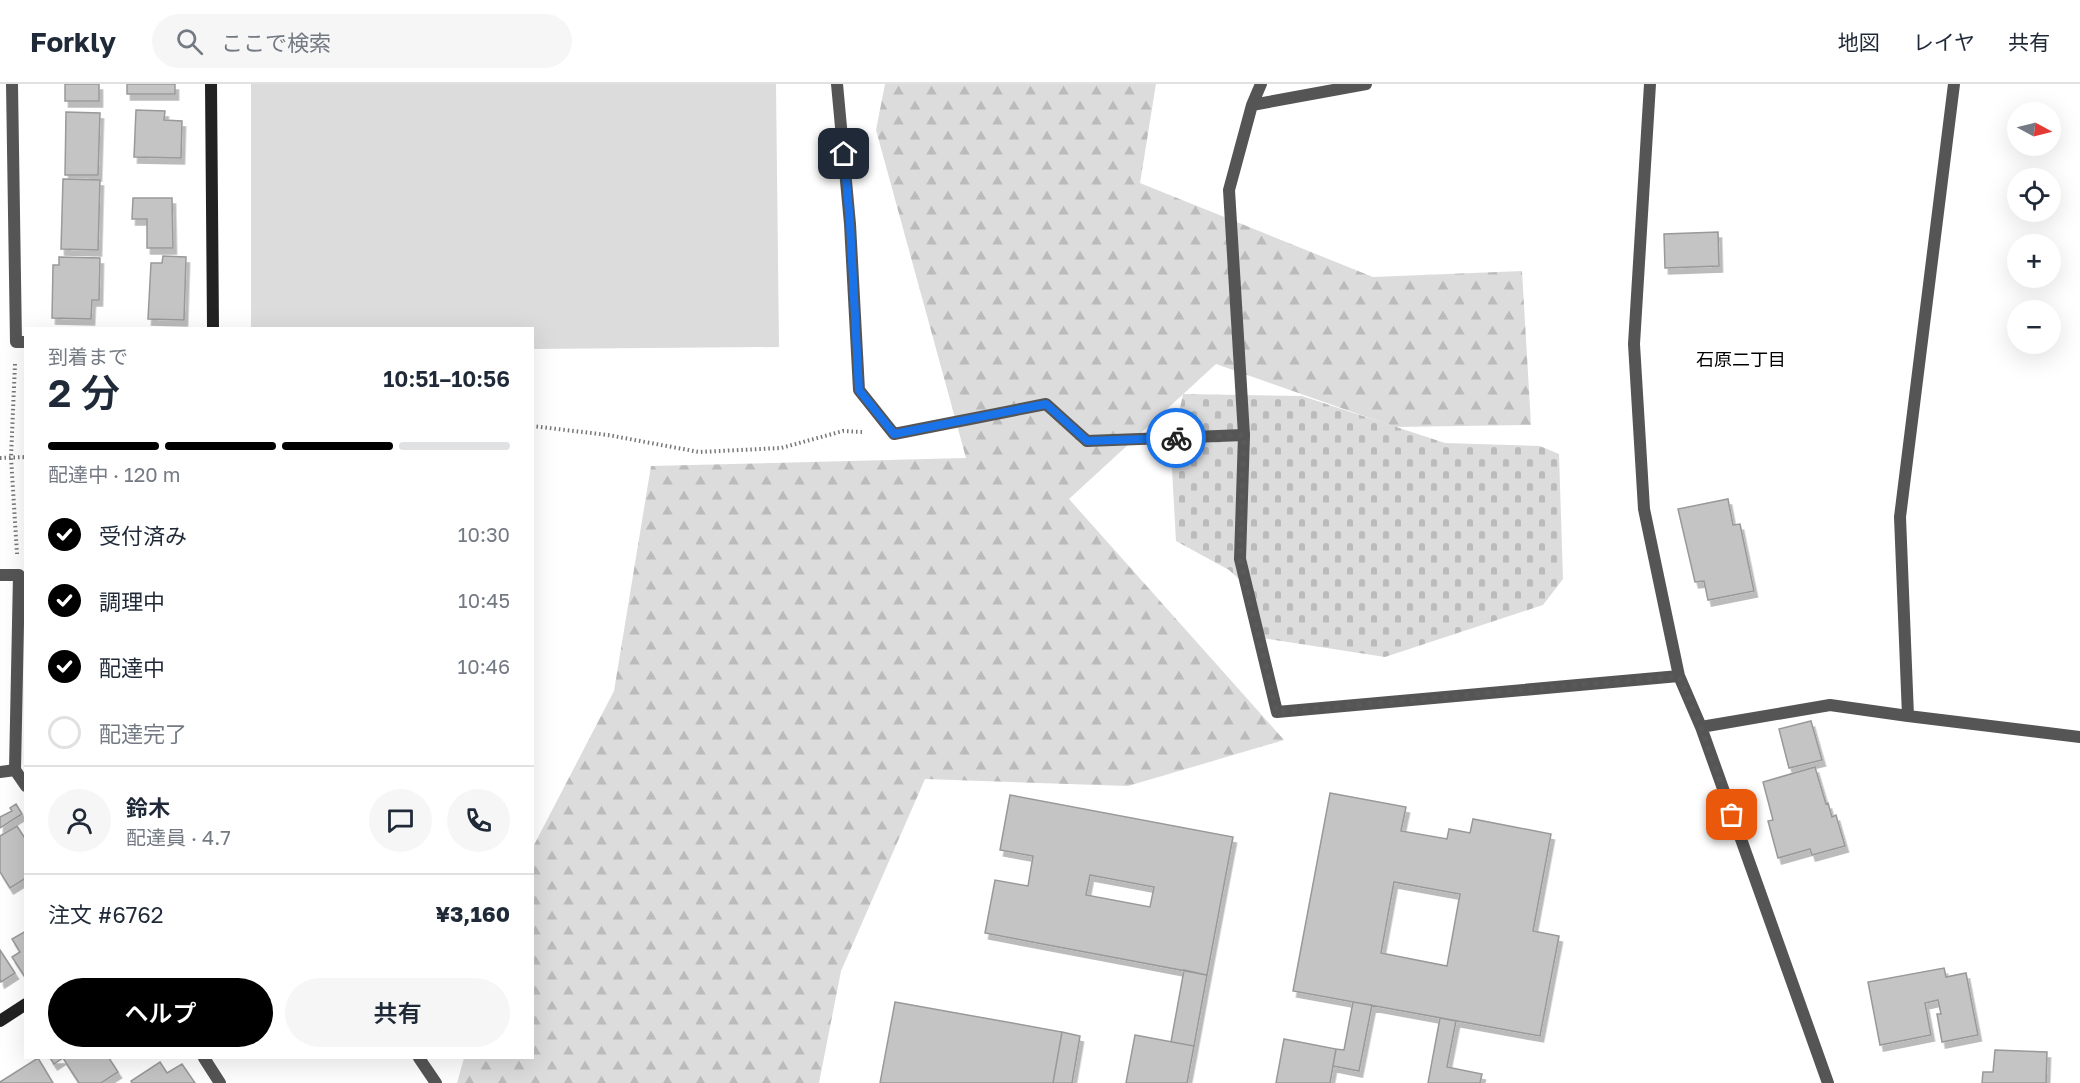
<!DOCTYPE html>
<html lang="ja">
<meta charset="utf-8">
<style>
body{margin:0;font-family:"Golos Text","Noto Sans JP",sans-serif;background:#f6f6f7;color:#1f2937;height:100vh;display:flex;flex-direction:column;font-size:22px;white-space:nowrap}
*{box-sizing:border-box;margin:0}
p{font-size:20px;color:#747a83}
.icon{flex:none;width:33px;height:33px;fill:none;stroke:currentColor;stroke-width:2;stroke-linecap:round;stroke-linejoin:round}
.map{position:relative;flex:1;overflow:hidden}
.drawer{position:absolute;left:24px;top:243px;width:510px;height:732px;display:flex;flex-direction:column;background:#fff;border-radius:0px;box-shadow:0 6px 24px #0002}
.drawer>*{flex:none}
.needle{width:39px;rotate:97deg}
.fabs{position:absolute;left:2007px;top:18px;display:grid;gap:12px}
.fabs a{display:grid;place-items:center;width:54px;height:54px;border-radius:50%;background:#fff;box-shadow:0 6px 24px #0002;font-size:30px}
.pin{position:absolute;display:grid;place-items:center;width:51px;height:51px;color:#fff;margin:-26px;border-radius:12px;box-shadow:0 3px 9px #0006}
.courier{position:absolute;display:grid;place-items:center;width:60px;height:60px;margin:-30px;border:4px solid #1a73e8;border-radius:50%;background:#fff;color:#222;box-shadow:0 2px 8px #0007}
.head em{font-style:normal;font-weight:600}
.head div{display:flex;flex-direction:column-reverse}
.head{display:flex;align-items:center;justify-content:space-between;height:102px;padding:0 24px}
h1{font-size:39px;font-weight:600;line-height:45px}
.bar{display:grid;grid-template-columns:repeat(4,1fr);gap:9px 6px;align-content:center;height:72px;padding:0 24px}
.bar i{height:8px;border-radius:4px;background:#e0e1e3}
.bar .current{background:#000}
.bar p{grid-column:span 4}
.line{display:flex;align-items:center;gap:15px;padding:0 24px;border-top:2px solid #e0e1e3}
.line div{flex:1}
.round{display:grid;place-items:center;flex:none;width:63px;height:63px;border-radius:32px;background:#f6f6f7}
ol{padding:0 24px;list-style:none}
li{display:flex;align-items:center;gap:18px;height:66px}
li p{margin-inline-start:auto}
li .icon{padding:6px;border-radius:50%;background:#000;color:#fff;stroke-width:4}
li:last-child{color:#747a83}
li i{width:33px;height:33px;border:3px solid #e0e1e3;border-radius:50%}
.cta{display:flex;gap:12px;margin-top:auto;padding:12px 24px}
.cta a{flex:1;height:69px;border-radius:36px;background:#000;color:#fff;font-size:24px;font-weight:600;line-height:69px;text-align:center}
.cta a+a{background:#f6f6f7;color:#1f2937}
header{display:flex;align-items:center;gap:36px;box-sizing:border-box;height:84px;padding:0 30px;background:#fff;border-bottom:2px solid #e0e1e3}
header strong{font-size:28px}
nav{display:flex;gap:33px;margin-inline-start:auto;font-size:21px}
.search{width:420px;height:54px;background:#f6f6f7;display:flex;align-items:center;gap:15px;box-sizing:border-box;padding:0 21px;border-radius:33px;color:#747a83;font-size:22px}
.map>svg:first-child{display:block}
</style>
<header>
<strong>Forkly</strong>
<div class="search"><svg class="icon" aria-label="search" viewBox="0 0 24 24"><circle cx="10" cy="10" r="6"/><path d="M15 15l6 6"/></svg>ここで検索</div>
<nav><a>地図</a><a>レイヤ</a><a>共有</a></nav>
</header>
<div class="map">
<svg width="2080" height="999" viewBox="0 0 2080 999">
<defs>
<pattern id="forest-firs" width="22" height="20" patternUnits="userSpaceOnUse" patternTransform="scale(1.5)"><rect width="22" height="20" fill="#dcdcdc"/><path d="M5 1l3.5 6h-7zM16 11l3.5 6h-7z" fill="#bbb"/></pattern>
<pattern id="cemetery-stones" width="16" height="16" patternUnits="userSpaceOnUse" patternTransform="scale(1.5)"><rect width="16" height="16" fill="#dcdcdc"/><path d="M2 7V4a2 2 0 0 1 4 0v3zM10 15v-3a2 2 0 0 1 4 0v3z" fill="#bbb"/></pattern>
<filter id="shadow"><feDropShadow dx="3.5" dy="6" stdDeviation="0" flood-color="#0004"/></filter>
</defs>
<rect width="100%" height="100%" fill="#fff"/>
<!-- forest -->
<path fill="url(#forest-firs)" d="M885,0H1156L1140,99L1373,193L1522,187L1531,341L1395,343L1216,280L1069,415L1284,656L1128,702L925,695L841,887L819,999H457L464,974H532L533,763L614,607L651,382L966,374L876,46Z"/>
<!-- cemetery -->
<path fill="url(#cemetery-stones)" d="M1183,310L1302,312L1445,359L1540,362L1559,370L1563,495L1543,521L1385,573L1262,554L1252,507L1229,486L1176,457L1171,367Z"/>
<!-- green -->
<path fill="#dcdcdc" d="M251,0H776L779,263L533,265L532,244H251Z"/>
<!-- building -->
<path fill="#c4c4c4" stroke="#999" stroke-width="1.5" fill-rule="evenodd" filter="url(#shadow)" d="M65,0H99V17H65Z
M127,0H175V10H127Z
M136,26L165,27L164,36L182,37L181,74L134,73Z
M66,28L100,29L98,91H65Z
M63,95L100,96L98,166L61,165Z
M133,114H172L173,164H147V135H132Z
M1718,148L1719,182L1665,184L1664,150Z
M163,172L186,173L184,236L148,235L151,179H162Z
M59,173L100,174L99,216H92L91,235L52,234L53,181H59Z
M1728,415L1733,441L1740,440L1754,507L1708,516L1704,497L1695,498L1678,425Z
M1811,637L1822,676L1789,684L1779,645Z
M1815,683L1826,720L1828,719L1832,733L1836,731L1845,762L1812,771L1810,765L1778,774L1768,737L1773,736L1763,698Z
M1330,709L1406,723L1401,747L1447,755L1449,745L1470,749L1473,735L1551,750L1533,847L1559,852L1540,952L1293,907ZM1394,798L1460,810L1447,882L1381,869Z
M1010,711L1233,753L1207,891L985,849L995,796L1028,802L1033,772L1000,766ZM1090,791L1154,803L1150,823L1086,811Z
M16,720L22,730L0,744V733L12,727L10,724Z
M17,742L26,756V794L10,804L0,788V752Z
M26,847V892L25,893L12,873L20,868L12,855Z
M0,866L15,889L1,898L0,895Z
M1944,884L1946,893L1966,889L1978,951L1942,958L1937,930H1941L1938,916L1925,919L1931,951L1880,961L1868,898Z
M1184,886L1207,891L1194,962L1171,958Z
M895,918L1062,948L1053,999H880Z
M1353,918L1372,921L1359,987L1333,982L1336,965L1344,966Z
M1440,934L1456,937L1447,983L1482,990L1480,999H1428Z
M1062,948L1080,952L1072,999H1053Z
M1135,951L1194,962L1187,999H1126Z
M1284,955L1336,965L1330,999H1276Z
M1995,966L2047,968L2046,999H1982L1983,988H1993Z
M38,974L53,999H0V998Z
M50,974H109L118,988L101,999H79L63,974L54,980Z
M160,978L167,989L182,980L195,999H132L131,997Z"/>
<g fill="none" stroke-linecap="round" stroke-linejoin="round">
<!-- path -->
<path stroke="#777" stroke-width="4" stroke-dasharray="1.5 3" stroke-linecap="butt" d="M15,280L11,373L17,470
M532,342L608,351L699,368L781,364L843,347L863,348
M0,374L26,373"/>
<!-- lane -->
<path stroke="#555" stroke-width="12" d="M1252,21L1261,0
M1244,351L1229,106L1252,21L1366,0"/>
<!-- street -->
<path stroke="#555" stroke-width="12" d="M12,0L16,258H26
M837,0L850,140L859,306L894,350L1046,320L1087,357L1244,351L1240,475L1277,628L1679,592
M1650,0L1634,260L1644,425L1679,592L1701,643L1828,999
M1954,0L1900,433L1908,632L2080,653
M0,491H19L15,686L26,702
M1701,643L1830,621L1908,632
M0,688L15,686
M204,974L220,999
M419,974L436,999"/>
<!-- secondary -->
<path stroke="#222" stroke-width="12" d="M211,0L213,244
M0,937L26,920"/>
</g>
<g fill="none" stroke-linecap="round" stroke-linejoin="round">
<!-- done -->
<path stroke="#595959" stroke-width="6" stroke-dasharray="0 10.8" d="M1176,354L1244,351L1240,475L1277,628L1679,592L1701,643L1732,731"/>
<!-- route -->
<path stroke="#1a73e8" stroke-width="8" d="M844,70L850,140L859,306L894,350L1046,320L1087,357L1176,354"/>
</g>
<g text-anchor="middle" stroke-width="5" stroke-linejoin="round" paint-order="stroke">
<!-- neighbourhood labels -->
<g font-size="18" fill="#000" stroke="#fff">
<text x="1741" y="282">石原二丁目</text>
</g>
</g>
</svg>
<div class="fabs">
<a><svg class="needle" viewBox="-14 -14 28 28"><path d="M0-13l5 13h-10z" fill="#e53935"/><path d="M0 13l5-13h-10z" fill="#747a83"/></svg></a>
<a><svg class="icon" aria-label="locate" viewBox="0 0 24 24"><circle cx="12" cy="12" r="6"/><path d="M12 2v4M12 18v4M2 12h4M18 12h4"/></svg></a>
<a>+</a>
<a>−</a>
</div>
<div class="pin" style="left:1732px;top:731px;background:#ea580c"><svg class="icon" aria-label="bag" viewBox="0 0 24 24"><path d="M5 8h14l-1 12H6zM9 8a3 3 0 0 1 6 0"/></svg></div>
<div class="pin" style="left:844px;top:70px;background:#1f2937"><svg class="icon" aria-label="home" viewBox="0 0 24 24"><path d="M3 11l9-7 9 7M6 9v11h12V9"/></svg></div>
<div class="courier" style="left:1176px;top:354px"><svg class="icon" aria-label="bike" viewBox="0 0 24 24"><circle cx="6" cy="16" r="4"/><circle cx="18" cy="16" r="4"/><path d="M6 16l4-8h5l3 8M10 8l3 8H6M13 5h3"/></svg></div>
<section class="drawer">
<div class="head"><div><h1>2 分</h1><p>到着まで</p></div><em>10:51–10:56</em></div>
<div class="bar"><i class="current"></i><i class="current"></i><i class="current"></i><i></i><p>配達中 · 120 m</p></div>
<ol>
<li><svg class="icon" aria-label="check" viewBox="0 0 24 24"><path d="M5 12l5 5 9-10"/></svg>受付済み<p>10:30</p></li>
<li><svg class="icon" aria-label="check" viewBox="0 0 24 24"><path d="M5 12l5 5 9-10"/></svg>調理中<p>10:45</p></li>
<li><svg class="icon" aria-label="check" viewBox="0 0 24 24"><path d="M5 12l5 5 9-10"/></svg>配達中<p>10:46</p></li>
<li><i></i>配達完了</li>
</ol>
<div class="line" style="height:108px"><a class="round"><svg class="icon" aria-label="person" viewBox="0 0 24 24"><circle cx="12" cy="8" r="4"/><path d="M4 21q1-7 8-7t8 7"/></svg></a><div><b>鈴木</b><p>配達員 · 4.7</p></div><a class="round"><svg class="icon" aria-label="chat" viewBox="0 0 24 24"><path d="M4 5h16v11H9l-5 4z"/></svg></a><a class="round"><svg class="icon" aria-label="phone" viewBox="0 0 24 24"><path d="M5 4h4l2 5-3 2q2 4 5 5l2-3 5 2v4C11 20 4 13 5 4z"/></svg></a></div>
<div class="line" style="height:78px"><div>注文 #6762</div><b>¥3,160</b></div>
<div class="cta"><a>ヘルプ</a><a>共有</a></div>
</section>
</div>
